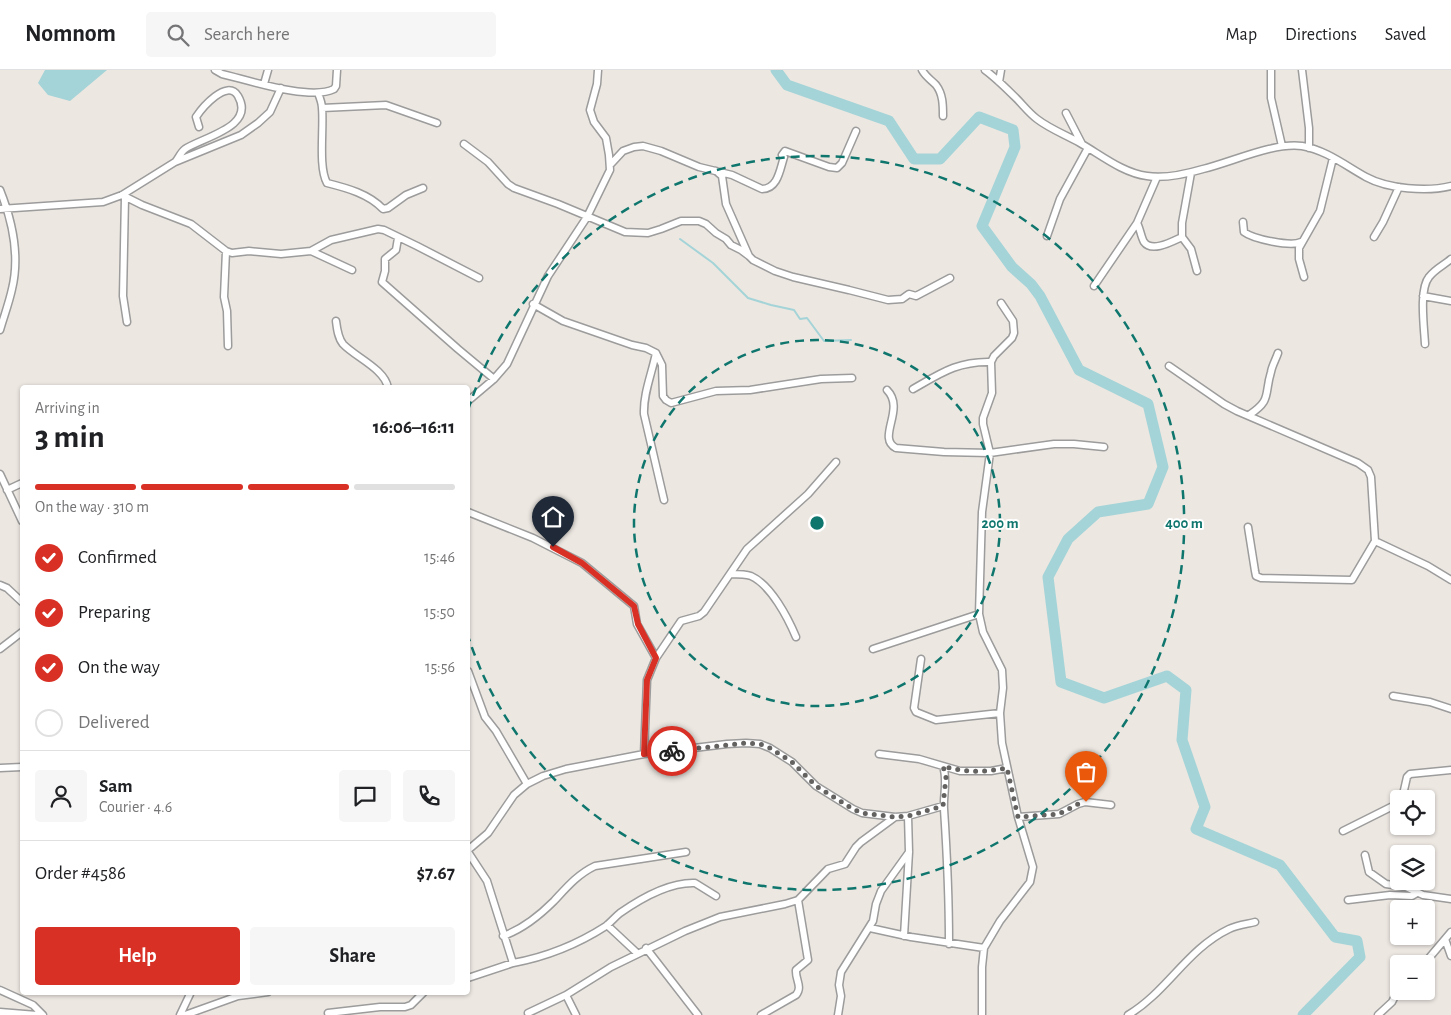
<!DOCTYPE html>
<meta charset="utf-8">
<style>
body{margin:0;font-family:"Alegreya Sans",sans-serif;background:#f6f6f6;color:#202124;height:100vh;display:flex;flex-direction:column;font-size:19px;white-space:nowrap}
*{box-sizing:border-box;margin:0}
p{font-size:16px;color:#757577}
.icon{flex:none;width:28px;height:28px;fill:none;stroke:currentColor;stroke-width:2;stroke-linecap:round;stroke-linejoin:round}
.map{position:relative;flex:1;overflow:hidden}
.drawer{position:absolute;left:20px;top:315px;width:450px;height:610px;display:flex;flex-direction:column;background:#fff;border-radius:5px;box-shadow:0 1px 4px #0004}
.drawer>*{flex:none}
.tools{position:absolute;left:1390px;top:720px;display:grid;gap:10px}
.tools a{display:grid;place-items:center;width:45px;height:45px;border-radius:5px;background:#fff;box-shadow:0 1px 4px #0004;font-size:25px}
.pin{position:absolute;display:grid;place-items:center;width:42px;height:42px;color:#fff;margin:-51px -21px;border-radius:50% 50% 50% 0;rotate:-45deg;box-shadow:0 0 5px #0007}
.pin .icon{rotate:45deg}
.courier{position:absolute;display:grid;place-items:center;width:50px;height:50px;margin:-25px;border:4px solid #d93025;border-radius:50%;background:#fff;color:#222;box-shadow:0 1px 6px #0007}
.overview em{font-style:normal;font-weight:600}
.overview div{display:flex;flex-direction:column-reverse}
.overview{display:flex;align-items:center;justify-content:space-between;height:85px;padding:0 15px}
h1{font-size:32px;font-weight:600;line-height:38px}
.bar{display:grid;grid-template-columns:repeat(4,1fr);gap:8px 5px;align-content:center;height:60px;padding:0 15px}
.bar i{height:6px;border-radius:4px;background:#e0e0e0}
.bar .current{background:#d93025}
.bar p{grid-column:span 4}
.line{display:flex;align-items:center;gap:12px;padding:0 15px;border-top:1px solid #e0e0e0}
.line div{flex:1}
.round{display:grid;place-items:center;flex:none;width:52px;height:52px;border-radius:5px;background:#f6f6f6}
ol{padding:0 15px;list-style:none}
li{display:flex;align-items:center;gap:15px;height:55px}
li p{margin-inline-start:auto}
li .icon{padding:5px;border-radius:50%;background:#d93025;color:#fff;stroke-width:4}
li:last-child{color:#757577}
li i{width:28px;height:28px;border:2px solid #e0e0e0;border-radius:50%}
.primary-button{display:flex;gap:10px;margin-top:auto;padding:10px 15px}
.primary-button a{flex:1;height:58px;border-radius:5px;background:#d93025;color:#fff;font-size:20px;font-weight:600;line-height:58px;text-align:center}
.primary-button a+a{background:#f6f6f6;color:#202124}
header{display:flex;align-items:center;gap:30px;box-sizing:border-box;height:70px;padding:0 25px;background:#fff;border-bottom:1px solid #e0e0e0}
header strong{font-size:24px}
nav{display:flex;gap:28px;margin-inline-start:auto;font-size:18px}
.search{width:350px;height:45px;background:#f6f6f6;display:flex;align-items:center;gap:12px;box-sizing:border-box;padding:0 18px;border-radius:5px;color:#757577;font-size:19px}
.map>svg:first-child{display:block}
</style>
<header>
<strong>Nomnom</strong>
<div class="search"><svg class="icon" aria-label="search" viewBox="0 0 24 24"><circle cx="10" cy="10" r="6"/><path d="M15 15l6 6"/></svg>Search here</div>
<nav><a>Map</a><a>Directions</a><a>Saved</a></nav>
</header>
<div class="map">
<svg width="1451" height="945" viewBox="0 0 1451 945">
<rect width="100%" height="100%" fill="#ece7e1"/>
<!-- water -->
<path fill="#a4d4d8" d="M45,0H107L70,31L48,25L38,13Z"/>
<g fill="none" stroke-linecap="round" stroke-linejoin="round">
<!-- stream -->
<path stroke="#a4d4d8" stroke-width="2" d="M680,169L713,193L748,228L771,235L794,240L800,249L807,248L824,271L851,270"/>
<!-- river -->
<path stroke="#a4d4d8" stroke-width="11" d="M776,0L787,15L889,51L914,89H940L979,47L1013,60L1015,77L982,156L1012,197L1031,214L1040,226L1079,300L1148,334L1163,397L1148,434L1098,442L1068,469L1048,507L1061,612L1104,628L1167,606L1186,620L1182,670L1205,737L1196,759L1280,795L1335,867L1357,871L1360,887L1303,945"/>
<!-- street casing -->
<g stroke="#9c9c9c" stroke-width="9">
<path id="street" d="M215,0L222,4C248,10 310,31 334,19L336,16L337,0
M922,0C925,6 931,10 936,15C943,24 943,35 943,46
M985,0C996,8 1006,18 1016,28C1023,35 1029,43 1037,49C1050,59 1066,65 1080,73C1101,85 1123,103 1147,106C1165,109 1186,104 1203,99C1232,92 1274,72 1302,76C1326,80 1346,96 1366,107C1388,119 1427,122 1451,116
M1271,0V28L1282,76
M1302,0L1309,58V78
M999,12L1001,0
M264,14L268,0
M318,23C320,28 322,34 322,38C324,58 318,97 327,113C347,118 369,124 383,139L388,138L406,125L423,118
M322,38L386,35L437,53
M1066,43L1082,74
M464,74L488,92L508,114L514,118L558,134L625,162L648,163L661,159L681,151H699L706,154L716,163L726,169L731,175L741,180L749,186
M176,91C179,87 181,82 185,79C203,67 256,57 238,26C227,8 202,38 196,47L199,57
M610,95L623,81L634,77L643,76L661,81L699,97L732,105L762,119C778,119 780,99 784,87L782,85L785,81L829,97L837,98L842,93L856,61
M716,101L722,106L726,134L749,186L753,190L775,201L793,207L849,220L888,230L902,229L909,224L916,226L950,208
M1191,103L1182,153V167L1191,179L1197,201
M0,120C12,150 20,186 12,219C9,233 4,246 0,260
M122,125L142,135L191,154L226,181L232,183L249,181L281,184L311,181L352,200
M125,127L123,226L127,252
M0,139L103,132L122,125L175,92L241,65L258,53L270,42L281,18
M1243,152L1244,162C1253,169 1291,177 1301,172
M1137,153C1140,158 1141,167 1144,172C1152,183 1173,171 1182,167
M1047,166L1060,129L1088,78
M1374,167L1383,152L1399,117
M398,168L396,180L385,189V201L382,212L458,279L494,309
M226,181L224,227L227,241L228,276
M311,181L331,170L378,159L384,160L417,176L479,208
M1304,207L1299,189V178L1320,141L1333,88
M1094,216L1137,153L1157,107
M1423,226L1451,231
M533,234L563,251L632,275L646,278L656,283L662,295L663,326L666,330L671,333L716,321L750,320L821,309L852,308
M336,251C337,259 338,268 343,274C355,287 385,299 388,318
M1425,274C1424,256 1419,219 1429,207C1435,199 1444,195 1451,189
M656,283C652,303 643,324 644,344L664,430
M1169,296L1224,334L1237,341L1358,393L1368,400L1371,407L1375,471L1428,496L1451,510
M913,319C941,303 958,291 991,292
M887,320C906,339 876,368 896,378L944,382L990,383L1054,374H1074L1104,377
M468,331L494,309L507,294L548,206L587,147L608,104L610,100L609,85L606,68L594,52L590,40L597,14L598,0
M1249,345C1272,330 1264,325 1271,302C1272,296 1276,289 1278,283
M0,404L22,451
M7,420L22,413
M468,442L533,468L582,493L634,536L637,554L656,588
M1248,457L1255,501L1256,506L1261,508L1352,510L1375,471
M731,504C738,504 745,504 751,506C771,515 788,548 796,567
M0,515L7,518L22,532
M0,579L22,562
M873,579L979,544
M921,589L914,638L916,642L936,650L1000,643
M468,601L485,647L496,661L527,714
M1393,626L1430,632L1451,639
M644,684L647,610L656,588L681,551L699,546L704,542L747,479L808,424L836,392
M879,684L919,689L960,701H991L1007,698
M943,696C948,711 943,724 944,739C947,784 949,828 949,874
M0,698L22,697
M1402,729L1407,707L1410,704L1451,700
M1018,747L1059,744L1078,734L1085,732L1111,735
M1343,761L1399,733
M468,780L488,763L514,725L527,714L543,706L566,699L644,684L727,674L746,673L760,674L770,678L792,692L816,716L853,739L862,743L895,747L908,746L943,736
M468,782L487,811L513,893C546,887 578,874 606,856C611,852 615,847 620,843C640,829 669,812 695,813L716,826
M1365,785L1369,802L1386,814L1406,817L1423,825L1451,829
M1348,830L1390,825L1412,826L1417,823
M607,855L637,883
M870,858L911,867L984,878
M503,866C523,859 539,846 554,831C567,817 578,804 595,796L686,782
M904,866L909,782L908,746
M1445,869L1451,886
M646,878L698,945
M1424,894L1451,862
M468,908L513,893
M0,920L33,935L43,945
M566,925L576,945
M0,942L37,945
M328,943L380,937H405L411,935L424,922
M528,943L566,925L611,897L685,861L720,847L785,834L798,830L828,799L845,794L856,777L861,772L895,747
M180,945L191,922
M185,945L238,926L268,922
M761,945L796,925C803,917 795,909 796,900L808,890L798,830
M838,945L841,926L839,915L841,902L873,851L876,834L881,821L909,782
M982,945V897L984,878L1000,851L1030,812L1033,797L1018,747L1002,673L1000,643L1003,618L1002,600L983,562L979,544L982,442L990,383L983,354V348L992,323L991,292L994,286L1012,268L1014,263L1013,251L1001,233
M1128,945C1167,922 1187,879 1229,859C1237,855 1247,854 1255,852
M1378,945L1392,932L1396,924L1400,921"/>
</g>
<!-- street -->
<use href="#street" stroke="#fff" stroke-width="6"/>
</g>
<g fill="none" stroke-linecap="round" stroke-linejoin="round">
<!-- done -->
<path stroke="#646260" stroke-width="5" stroke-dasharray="0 9" d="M672,681L746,673L760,674L770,678L792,692L816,716L853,739L862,743L895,747L908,746L943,736L946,707L943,696C965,703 986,702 1007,698L1018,747L1059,744L1078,734L1086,732"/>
<!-- route -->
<path stroke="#d93025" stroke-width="6" d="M553,477L582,493L634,536L638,554L656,588L647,610L644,684L672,681"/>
</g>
<!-- distance rings -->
<g fill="none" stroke="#0f766e" stroke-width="2.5" stroke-dasharray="9 6">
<circle cx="817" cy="453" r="183"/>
<path d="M468 340A367 367 0 1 1 468 566"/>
</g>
<circle cx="817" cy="453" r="8" fill="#0f766e" stroke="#fff" stroke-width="2.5"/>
<g font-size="15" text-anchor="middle" font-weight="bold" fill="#0f766e" stroke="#fff" stroke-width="4" stroke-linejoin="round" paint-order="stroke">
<text x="1000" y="458">200 m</text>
<text x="1184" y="458">400 m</text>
</g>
</svg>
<div class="tools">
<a><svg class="icon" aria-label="locate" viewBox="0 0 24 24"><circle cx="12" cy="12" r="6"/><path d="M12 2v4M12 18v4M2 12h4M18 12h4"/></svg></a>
<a><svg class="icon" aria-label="layers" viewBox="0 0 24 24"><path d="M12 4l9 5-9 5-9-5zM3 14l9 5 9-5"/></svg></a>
<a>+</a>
<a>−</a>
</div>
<div class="pin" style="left:1086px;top:732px;background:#ea580c"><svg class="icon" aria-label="bag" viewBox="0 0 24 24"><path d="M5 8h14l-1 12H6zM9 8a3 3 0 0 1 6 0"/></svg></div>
<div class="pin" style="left:553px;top:477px;background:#1f2937"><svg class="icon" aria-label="home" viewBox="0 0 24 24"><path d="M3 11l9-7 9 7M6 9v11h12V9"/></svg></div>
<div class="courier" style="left:672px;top:681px"><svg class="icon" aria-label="bike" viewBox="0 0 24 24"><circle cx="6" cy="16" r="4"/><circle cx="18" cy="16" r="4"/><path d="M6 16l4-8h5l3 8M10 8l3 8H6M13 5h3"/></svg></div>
<section class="drawer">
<div class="overview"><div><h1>3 min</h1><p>Arriving in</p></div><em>16:06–16:11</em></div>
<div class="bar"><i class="current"></i><i class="current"></i><i class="current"></i><i></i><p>On the way · 310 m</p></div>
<ol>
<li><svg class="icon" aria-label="check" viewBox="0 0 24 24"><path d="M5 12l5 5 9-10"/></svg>Confirmed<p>15:46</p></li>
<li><svg class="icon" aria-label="check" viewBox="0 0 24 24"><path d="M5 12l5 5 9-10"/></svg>Preparing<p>15:50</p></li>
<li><svg class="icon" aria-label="check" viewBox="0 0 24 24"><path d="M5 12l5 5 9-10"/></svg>On the way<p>15:56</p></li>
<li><i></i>Delivered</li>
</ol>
<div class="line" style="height:90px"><a class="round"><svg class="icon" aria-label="person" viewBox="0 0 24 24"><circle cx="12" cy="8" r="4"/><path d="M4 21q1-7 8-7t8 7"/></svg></a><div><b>Sam</b><p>Courier · 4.6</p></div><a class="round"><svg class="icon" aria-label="chat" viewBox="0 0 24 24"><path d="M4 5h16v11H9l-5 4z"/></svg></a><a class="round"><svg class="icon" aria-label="phone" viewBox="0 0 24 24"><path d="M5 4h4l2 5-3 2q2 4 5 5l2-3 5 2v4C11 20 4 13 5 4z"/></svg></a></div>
<div class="line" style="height:65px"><div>Order #4586</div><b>$7.67</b></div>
<div class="primary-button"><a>Help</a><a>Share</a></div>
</section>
</div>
